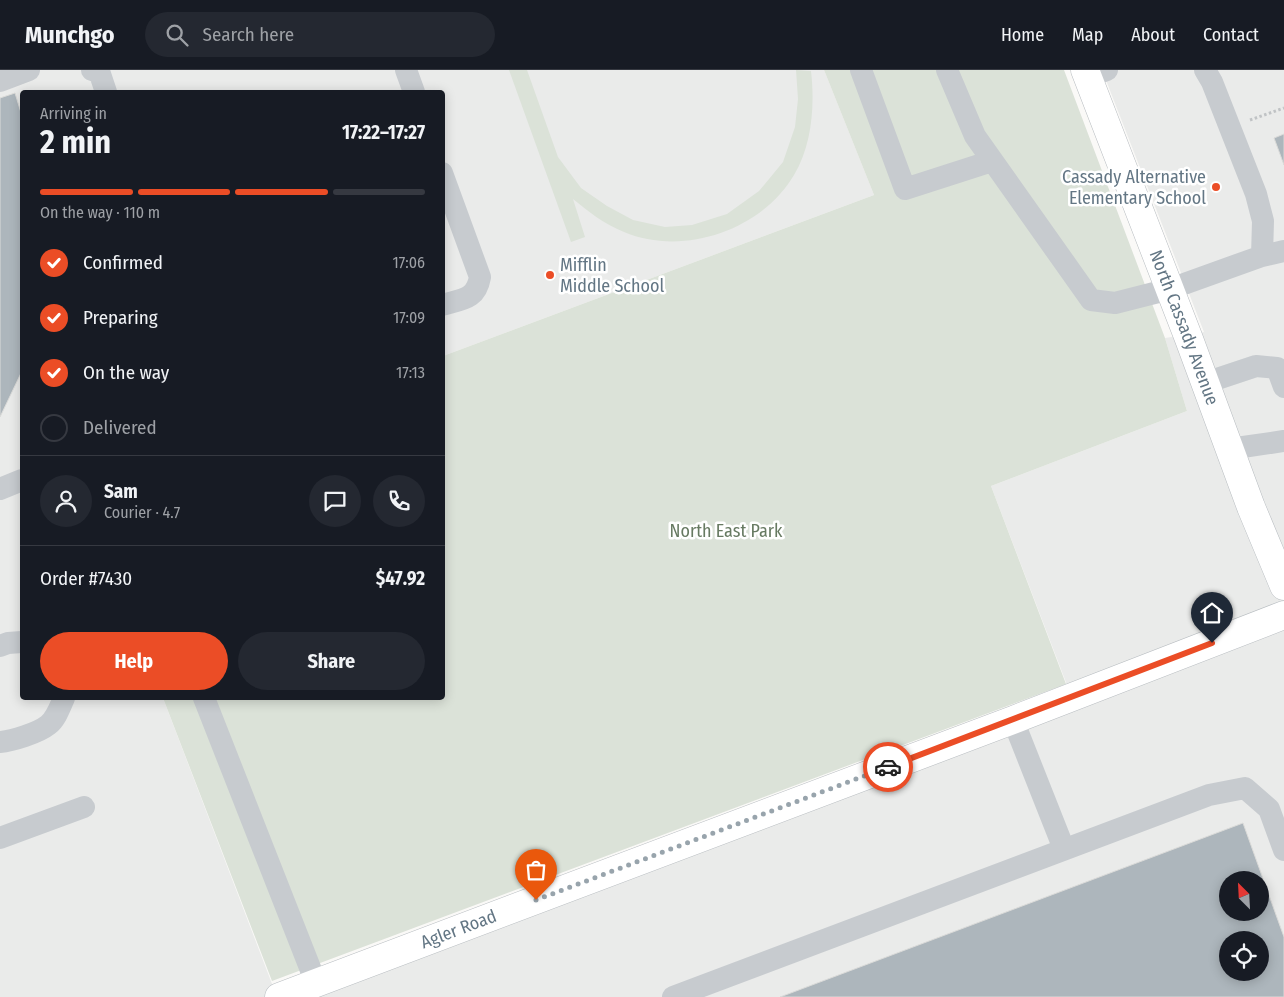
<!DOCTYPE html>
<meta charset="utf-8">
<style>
body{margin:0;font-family:"Fira Sans Condensed",sans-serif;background:#242831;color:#f1f3f6;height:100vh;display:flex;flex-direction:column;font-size:19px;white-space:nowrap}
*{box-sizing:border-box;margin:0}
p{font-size:16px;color:#9ea1a6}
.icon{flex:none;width:28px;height:28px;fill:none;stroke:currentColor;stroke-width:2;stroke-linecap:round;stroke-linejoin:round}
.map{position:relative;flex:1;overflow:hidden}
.panel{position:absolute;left:20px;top:20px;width:425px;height:610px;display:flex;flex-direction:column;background:#171b24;border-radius:5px;box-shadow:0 2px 12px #0003}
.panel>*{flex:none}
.needle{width:32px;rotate:336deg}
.buttons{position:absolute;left:1219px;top:801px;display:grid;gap:10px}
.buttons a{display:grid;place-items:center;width:50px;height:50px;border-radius:50%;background:#171b24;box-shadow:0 2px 12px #0003;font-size:25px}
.pin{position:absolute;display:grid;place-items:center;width:42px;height:42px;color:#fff;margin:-51px -21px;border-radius:50% 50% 50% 0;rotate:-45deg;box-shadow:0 0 5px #0007}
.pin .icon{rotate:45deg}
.courier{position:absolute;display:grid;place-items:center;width:50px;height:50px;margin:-25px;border:4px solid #eb4d26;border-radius:50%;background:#fff;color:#222;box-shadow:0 1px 6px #0007}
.head em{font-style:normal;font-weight:700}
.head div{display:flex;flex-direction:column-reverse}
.head{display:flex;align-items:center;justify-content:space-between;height:85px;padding:0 20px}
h1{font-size:32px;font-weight:700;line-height:38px}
.bar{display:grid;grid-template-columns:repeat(4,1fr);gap:8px 5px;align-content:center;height:60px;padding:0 20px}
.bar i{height:6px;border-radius:4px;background:#363941}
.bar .active{background:#eb4d26}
.bar p{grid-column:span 4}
.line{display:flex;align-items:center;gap:12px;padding:0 20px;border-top:1px solid #363941}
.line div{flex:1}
.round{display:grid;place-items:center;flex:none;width:52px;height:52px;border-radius:26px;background:#242831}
ol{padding:0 20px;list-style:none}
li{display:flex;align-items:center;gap:15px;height:55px}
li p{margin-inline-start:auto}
li .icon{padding:5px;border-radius:50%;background:#eb4d26;color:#fff;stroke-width:4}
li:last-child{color:#9ea1a6}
li i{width:28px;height:28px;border:2px solid #363941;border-radius:50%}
.cta{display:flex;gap:10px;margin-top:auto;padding:10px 20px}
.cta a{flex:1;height:58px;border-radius:30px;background:#eb4d26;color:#fff;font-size:20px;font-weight:700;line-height:58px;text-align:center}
.cta a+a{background:#242831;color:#f1f3f6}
header{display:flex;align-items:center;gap:30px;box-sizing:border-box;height:70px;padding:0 25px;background:#171b24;border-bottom:1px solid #363941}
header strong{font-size:24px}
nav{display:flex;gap:28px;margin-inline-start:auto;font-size:18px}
.search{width:350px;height:45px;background:#242831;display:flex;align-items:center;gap:12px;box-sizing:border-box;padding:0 18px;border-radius:28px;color:#9ea1a6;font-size:19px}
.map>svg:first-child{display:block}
</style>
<header>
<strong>Munchgo</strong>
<div class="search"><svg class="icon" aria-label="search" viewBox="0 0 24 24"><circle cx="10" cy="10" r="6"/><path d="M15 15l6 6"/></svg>Search here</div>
<nav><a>Home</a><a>Map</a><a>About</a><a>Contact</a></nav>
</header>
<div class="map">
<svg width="1284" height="927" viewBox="0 0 1284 927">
<rect width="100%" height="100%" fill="#faf9f7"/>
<!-- built -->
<path fill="#eaebea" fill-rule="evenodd" d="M0,0H824L874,125L443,286L442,22H22V628H163L277,927H0Z
M1102,0H1284V927H302L1075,636L991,416L1187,341L1165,268L1204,262ZM1228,810H1260V842H1228ZM1228,870H1260V902H1228Z"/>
<!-- green -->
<path fill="#dbe2d8" d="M509,0H527L558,87L581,118L607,136L633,150L665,157L692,155L727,144L759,121L783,92L795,57L798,29L796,0L811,1C815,35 812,75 794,105C762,160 683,187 624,162C604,154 589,142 573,129L585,167L571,172Z
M824,0H1064L1165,268L1187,341L991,416L1066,614L272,911L163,628H442L443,286L874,125Z"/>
<!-- building -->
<path fill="#adb6bc" stroke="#dbdbd9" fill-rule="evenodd" d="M15,23L22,46V288H21L22,301L0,347V28Z
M1284,64V95L1274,68Z
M1243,753L1284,867V927H780ZM1228,810H1260V842H1228ZM1228,870H1260V902H1228Z"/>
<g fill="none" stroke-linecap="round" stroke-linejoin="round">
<!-- major casing -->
<g stroke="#b8bdc1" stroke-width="29">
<g id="major">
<path id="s1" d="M1085,0L1189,269L1251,437L1284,516"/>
<path id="s2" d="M279,927L1013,650L1284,545"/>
</g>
</g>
<!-- path -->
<path stroke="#c0c3c5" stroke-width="3" stroke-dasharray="2.5 2.5" stroke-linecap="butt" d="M1250,50L1284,38"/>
<!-- minor -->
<path stroke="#c7cbcf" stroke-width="22" d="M92,0L99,1L106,22
M406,0L414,22
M861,0L905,119L992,91
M947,0L975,66L1091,230L1115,233L1170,219L1262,186L1263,151L1256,124L1212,12L1205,0
M1088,7L1107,0
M0,11L29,0
M442,103L480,207C476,230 462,229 442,235
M1262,186L1284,181
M1205,313L1256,296L1277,298L1284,317
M1229,379L1284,371
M0,419L22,410
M0,576L8,573L22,572
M204,628L316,913
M1013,650L1064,779
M0,672C12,671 38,663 48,655C56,649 60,637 64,628
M0,768L84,737
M673,927L1209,725L1245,718L1269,739L1284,780"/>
<!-- major -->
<use href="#major" stroke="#fff" stroke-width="28"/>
</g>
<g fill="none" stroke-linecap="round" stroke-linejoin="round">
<!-- done -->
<path stroke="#98a4ac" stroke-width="5" stroke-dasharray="0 9" d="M536,830L888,697"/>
<!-- route -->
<path stroke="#eb4d26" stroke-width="6" d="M888,697L1212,573"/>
</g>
<!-- markers -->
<g fill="#eb4d26" stroke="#fff" stroke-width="2">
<circle cx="1216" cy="117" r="5"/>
<circle cx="550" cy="205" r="5"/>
</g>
<g text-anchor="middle" stroke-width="5" stroke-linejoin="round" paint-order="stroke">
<!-- poi labels -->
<g font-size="18" fill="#637684" stroke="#fff" text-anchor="end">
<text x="1206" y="113">Cassady Alternative<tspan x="1206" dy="21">Elementary School</tspan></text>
<text x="560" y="201" text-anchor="start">Mifflin<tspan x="560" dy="21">Middle School</tspan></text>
</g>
<!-- street labels -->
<g font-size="18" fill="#637684" stroke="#fff">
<text dy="6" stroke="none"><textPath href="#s1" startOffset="276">North Cassady Avenue</textPath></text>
<text dy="6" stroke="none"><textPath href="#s2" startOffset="192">Agler Road</textPath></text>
</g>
<!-- park labels -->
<g font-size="18" fill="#677a62" stroke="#fff">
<text x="726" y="467">North East Park</text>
</g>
</g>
</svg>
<div class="buttons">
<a><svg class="needle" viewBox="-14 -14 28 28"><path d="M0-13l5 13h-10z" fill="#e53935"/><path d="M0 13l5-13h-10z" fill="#9ea1a6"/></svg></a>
<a><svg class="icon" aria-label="locate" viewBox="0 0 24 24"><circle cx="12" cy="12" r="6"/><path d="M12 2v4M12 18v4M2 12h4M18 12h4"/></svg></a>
</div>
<div class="pin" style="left:536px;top:830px;background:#ea580c"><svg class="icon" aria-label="bag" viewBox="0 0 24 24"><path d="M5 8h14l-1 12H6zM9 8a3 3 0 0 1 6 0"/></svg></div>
<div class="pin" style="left:1212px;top:573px;background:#1f2937"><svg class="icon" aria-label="home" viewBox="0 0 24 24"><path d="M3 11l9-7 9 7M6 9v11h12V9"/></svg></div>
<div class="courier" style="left:888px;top:697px"><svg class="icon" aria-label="car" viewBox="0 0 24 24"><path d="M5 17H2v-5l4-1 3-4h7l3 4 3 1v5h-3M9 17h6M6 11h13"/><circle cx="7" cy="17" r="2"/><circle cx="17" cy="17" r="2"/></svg></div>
<section class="panel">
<div class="head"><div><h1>2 min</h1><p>Arriving in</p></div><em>17:22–17:27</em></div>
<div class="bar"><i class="active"></i><i class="active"></i><i class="active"></i><i></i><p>On the way · 110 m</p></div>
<ol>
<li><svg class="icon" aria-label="check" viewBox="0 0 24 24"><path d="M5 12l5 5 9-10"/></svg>Confirmed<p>17:06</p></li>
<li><svg class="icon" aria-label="check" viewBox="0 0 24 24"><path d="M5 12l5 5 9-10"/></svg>Preparing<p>17:09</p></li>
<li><svg class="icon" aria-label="check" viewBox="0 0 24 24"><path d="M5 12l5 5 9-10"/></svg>On the way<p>17:13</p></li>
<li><i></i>Delivered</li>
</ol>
<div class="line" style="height:90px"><a class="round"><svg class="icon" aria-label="person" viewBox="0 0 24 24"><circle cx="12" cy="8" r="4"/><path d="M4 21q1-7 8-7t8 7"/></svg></a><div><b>Sam</b><p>Courier · 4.7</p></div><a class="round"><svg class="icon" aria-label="chat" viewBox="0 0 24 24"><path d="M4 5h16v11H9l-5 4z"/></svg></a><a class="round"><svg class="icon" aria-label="phone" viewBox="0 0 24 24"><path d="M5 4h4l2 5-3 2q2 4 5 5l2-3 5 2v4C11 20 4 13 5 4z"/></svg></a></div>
<div class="line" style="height:65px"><div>Order #7430</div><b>$47.92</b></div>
<div class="cta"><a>Help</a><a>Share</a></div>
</section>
</div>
